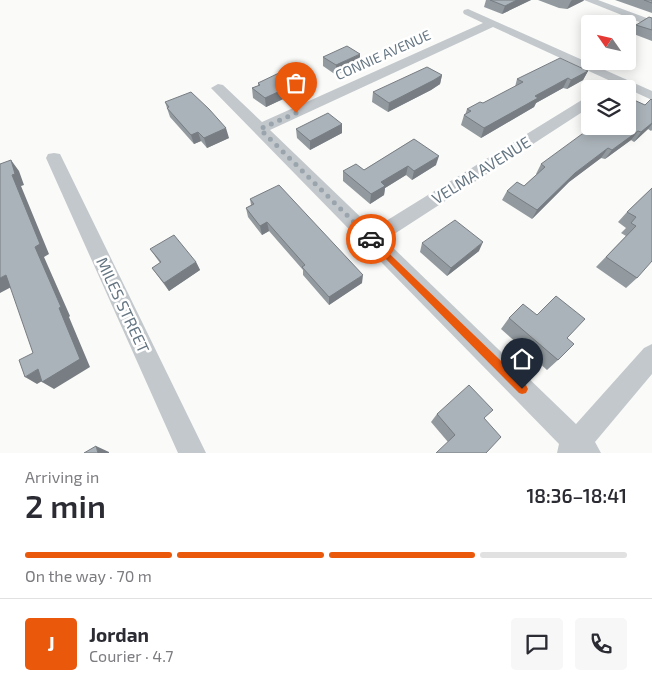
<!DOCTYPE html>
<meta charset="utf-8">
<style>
body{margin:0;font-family:"Exo 2",sans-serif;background:#f7f7f7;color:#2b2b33;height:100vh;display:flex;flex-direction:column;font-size:19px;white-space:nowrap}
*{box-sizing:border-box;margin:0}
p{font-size:16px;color:#7c7c81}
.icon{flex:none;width:28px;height:28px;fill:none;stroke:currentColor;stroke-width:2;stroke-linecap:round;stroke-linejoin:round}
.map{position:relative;height:453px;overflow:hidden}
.sheet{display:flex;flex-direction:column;background:#fff;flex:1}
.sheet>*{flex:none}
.needle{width:32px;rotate:304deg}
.fabs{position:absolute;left:581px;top:15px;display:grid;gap:10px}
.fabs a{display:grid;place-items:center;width:55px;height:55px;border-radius:5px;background:#fff;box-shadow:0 2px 12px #0003;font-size:25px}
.pin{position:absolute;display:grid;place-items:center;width:42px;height:42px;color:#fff;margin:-51px -21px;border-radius:50% 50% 50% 0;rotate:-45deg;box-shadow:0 0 5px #0007}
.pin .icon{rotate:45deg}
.courier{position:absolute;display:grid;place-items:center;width:50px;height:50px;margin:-25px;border:4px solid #ea580c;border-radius:50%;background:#fff;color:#222;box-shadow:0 1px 6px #0007}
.head em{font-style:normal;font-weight:600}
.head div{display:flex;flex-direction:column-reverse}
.head{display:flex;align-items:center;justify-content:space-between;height:85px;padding:0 25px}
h1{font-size:32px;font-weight:600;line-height:38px}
.bar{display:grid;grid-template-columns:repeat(4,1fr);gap:8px 5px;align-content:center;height:60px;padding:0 25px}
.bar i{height:6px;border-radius:4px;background:#e1e1e2}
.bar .current{background:#ea580c}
.bar p{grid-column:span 4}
.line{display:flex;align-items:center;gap:12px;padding:0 25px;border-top:1px solid #e1e1e2}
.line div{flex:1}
.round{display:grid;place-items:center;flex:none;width:52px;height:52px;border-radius:5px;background:#f7f7f7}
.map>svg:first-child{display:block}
</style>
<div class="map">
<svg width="652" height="453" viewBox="0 0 652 453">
<rect width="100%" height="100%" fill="#fafaf8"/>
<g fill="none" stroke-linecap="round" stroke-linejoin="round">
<!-- minor -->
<path fill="#c3c8cc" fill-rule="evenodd" d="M584,0H598L652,20V27Z
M468,9L652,91V100L493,27L270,130L373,229L585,98L590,97V107L385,240L576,424L644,348L652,344V374L595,442L601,453H557L559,444L211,88L218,84L223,85L262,122L483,23L464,14L463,12L464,10Z
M54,153L60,154L62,158L206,453H178L46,158L48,154Z"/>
</g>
<!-- wall -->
<path fill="#929a9f" d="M486,0H531L502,14L484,7Z
M538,0H584L583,1L567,9L559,8Z
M615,0H652V13Z
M652,18V41L631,33L636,25Z
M323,57L360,64L336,75L323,66Z
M588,71L583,80L567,89L563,88L536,103L534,107L481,138L461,125L464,115H465L467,109L483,103L515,87L517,79Z
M442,75L440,84L431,90L388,112L372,102L373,92Z
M258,83L295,84L296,93L266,107L253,98L252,88L258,86Z
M652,100V130L651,131L648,129L634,142L631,140L605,159L601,158L569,182L532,219L502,200L507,191L524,186L537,174H536L541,164L645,105Z
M165,102L229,138L207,148L201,141L194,144L170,117Z
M342,124V133L310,150L297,138L296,129Z
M414,139L436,165L412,180L406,175L385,188L384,195L370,204L343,181V171L364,170Z
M652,188L637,278L626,288L596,267L626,236L621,233L626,228L618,222L627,212Z
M250,199L362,283L329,305L303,275V270L269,231L262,235L248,217L246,208L251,205Z
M422,243L479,251L447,276L420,252Z
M150,249L196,262L200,270L169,291L152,268L160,263Z
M537,315L567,338L558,360L547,370L501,329L509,318Z
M437,414L484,418L448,442L431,422Z"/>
<!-- shaded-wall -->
<path fill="#777d82" d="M517,0H531L502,14L505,6Z
M572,0H584L583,1L567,9L571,1Z
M360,54V64L336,75V65Z
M588,71L583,80L567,89L571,80Z
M442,75L440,84L431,90L388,112L389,103Z
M568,78L563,88L536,103L534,107L481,138L484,128L535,96Z
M295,84L296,93L266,107L265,98Z
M652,123V124L648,129L634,142L641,132Z
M342,124V133L310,150V141Z
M226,128L229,138L207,148L204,138Z
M638,131L631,140L605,159L612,150Z
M198,132L201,141L194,144L191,135Z
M608,148L601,158L569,182L532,219L537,210L575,173Z
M439,156L436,165L412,180L414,171Z
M11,160L19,171L24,185L21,186L49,254L44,257L70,316L69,317L90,367L54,389L42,382L35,247L12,175Z
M408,166L406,175L385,188L384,195L370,204L371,194L381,182Z
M267,222L269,231L262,235L260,226Z
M483,242L479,251L447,276L451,268Z
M196,262L200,270L169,291L164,283Z
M6,275L17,284L0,293V278Z
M363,275L362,283L329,305V297Z
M38,369L49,377L37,384L25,377Z
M96,446L109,452V453H98Z"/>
<!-- building -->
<path fill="#aab3b9" stroke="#777d82" d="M490,0H517L505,6Z
M644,0H652V3Z
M649,17L652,18V30L636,25Z
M347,46L360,54L336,65L323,57Z
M560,58L588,71L571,80L568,78L535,96L538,98L484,128L464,115L471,111L467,109L480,102L483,103L523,82L517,79Z
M427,67L442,75L434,80L389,103L373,92Z
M279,73L295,84L265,98L252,88L260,85L258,83Z
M191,92L209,109L226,128L204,138L198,132L191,135L167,108L169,107L165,102Z
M651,99L652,100V123L641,132L638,131L612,150L608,148L575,173L537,210L507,191L517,182L524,186L545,167L541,164L593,126H628V105L634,100L645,105Z
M328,113L342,124L310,141L296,129Z
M414,139L439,156L414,171L408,166L381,182L385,186L371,194L343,171L356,164L364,170Z
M11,160L15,174L12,175L40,244L35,247L61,307L59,308L80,359L42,382L38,369L25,377L19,360L33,353L6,275L0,278V164Z
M279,185L363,275L329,297L302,267L305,265L267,222L260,226L246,208L254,204L250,199Z
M652,188V261L637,278L606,257L636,226L631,223L636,217L627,212Z
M455,220L483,242L451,268L422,243Z
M174,235L196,262L164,283L152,268L161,262L150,249Z
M556,296L585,319L567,338L574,344L558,360L509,318L523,304L537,315Z
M469,385L493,410L484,418L501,437L486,453H436L455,435L437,414Z
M96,446L98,453H84Z"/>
<!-- route -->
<path fill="#ea580c" d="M371,236L526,385L528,389L526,393L522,394L519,393L368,241V237Z"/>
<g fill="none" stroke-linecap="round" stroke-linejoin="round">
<!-- done -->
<path stroke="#99a4ac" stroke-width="5" stroke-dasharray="0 9" d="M296,113L260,129L371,239"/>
</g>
<g text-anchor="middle" stroke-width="5" stroke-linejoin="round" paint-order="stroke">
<!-- far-street labels -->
<g font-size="14" fill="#657683" stroke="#fff">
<text transform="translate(383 55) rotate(-24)" y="5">CONNIE AVENUE</text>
</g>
<!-- street labels -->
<g font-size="16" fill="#657683" stroke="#fff">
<text transform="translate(481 170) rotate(-32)" y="6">VELMA AVENUE</text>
<text transform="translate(123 305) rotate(65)" y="6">MILES STREET</text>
</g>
</g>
</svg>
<div class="fabs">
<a><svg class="needle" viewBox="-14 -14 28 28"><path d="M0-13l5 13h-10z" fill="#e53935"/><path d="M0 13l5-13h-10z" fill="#7c7c81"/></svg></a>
<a><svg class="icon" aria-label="layers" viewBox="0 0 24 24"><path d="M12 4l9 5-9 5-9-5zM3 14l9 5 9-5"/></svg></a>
</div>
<div class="pin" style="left:296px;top:113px;background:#ea580c"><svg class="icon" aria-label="bag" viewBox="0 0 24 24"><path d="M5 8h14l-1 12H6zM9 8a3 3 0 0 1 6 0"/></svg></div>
<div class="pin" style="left:522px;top:389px;background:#1f2937"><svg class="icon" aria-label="home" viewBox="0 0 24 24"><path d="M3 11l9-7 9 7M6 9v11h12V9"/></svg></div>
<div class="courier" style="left:371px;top:239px"><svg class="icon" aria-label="car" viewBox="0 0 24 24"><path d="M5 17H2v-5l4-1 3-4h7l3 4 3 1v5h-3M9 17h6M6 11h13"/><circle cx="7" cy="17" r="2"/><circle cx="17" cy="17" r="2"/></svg></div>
</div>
<section class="sheet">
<div class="head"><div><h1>2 min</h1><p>Arriving in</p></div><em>18:36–18:41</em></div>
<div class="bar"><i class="current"></i><i class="current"></i><i class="current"></i><i></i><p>On the way · 70 m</p></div>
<div class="line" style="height:90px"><b class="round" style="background:#ea580c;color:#fff">J</b><div><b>Jordan</b><p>Courier · 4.7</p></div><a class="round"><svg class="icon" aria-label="chat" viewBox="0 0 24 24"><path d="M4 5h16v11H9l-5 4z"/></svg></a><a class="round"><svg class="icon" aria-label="phone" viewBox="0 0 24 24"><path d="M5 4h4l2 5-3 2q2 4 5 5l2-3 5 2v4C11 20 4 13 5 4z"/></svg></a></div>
</section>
